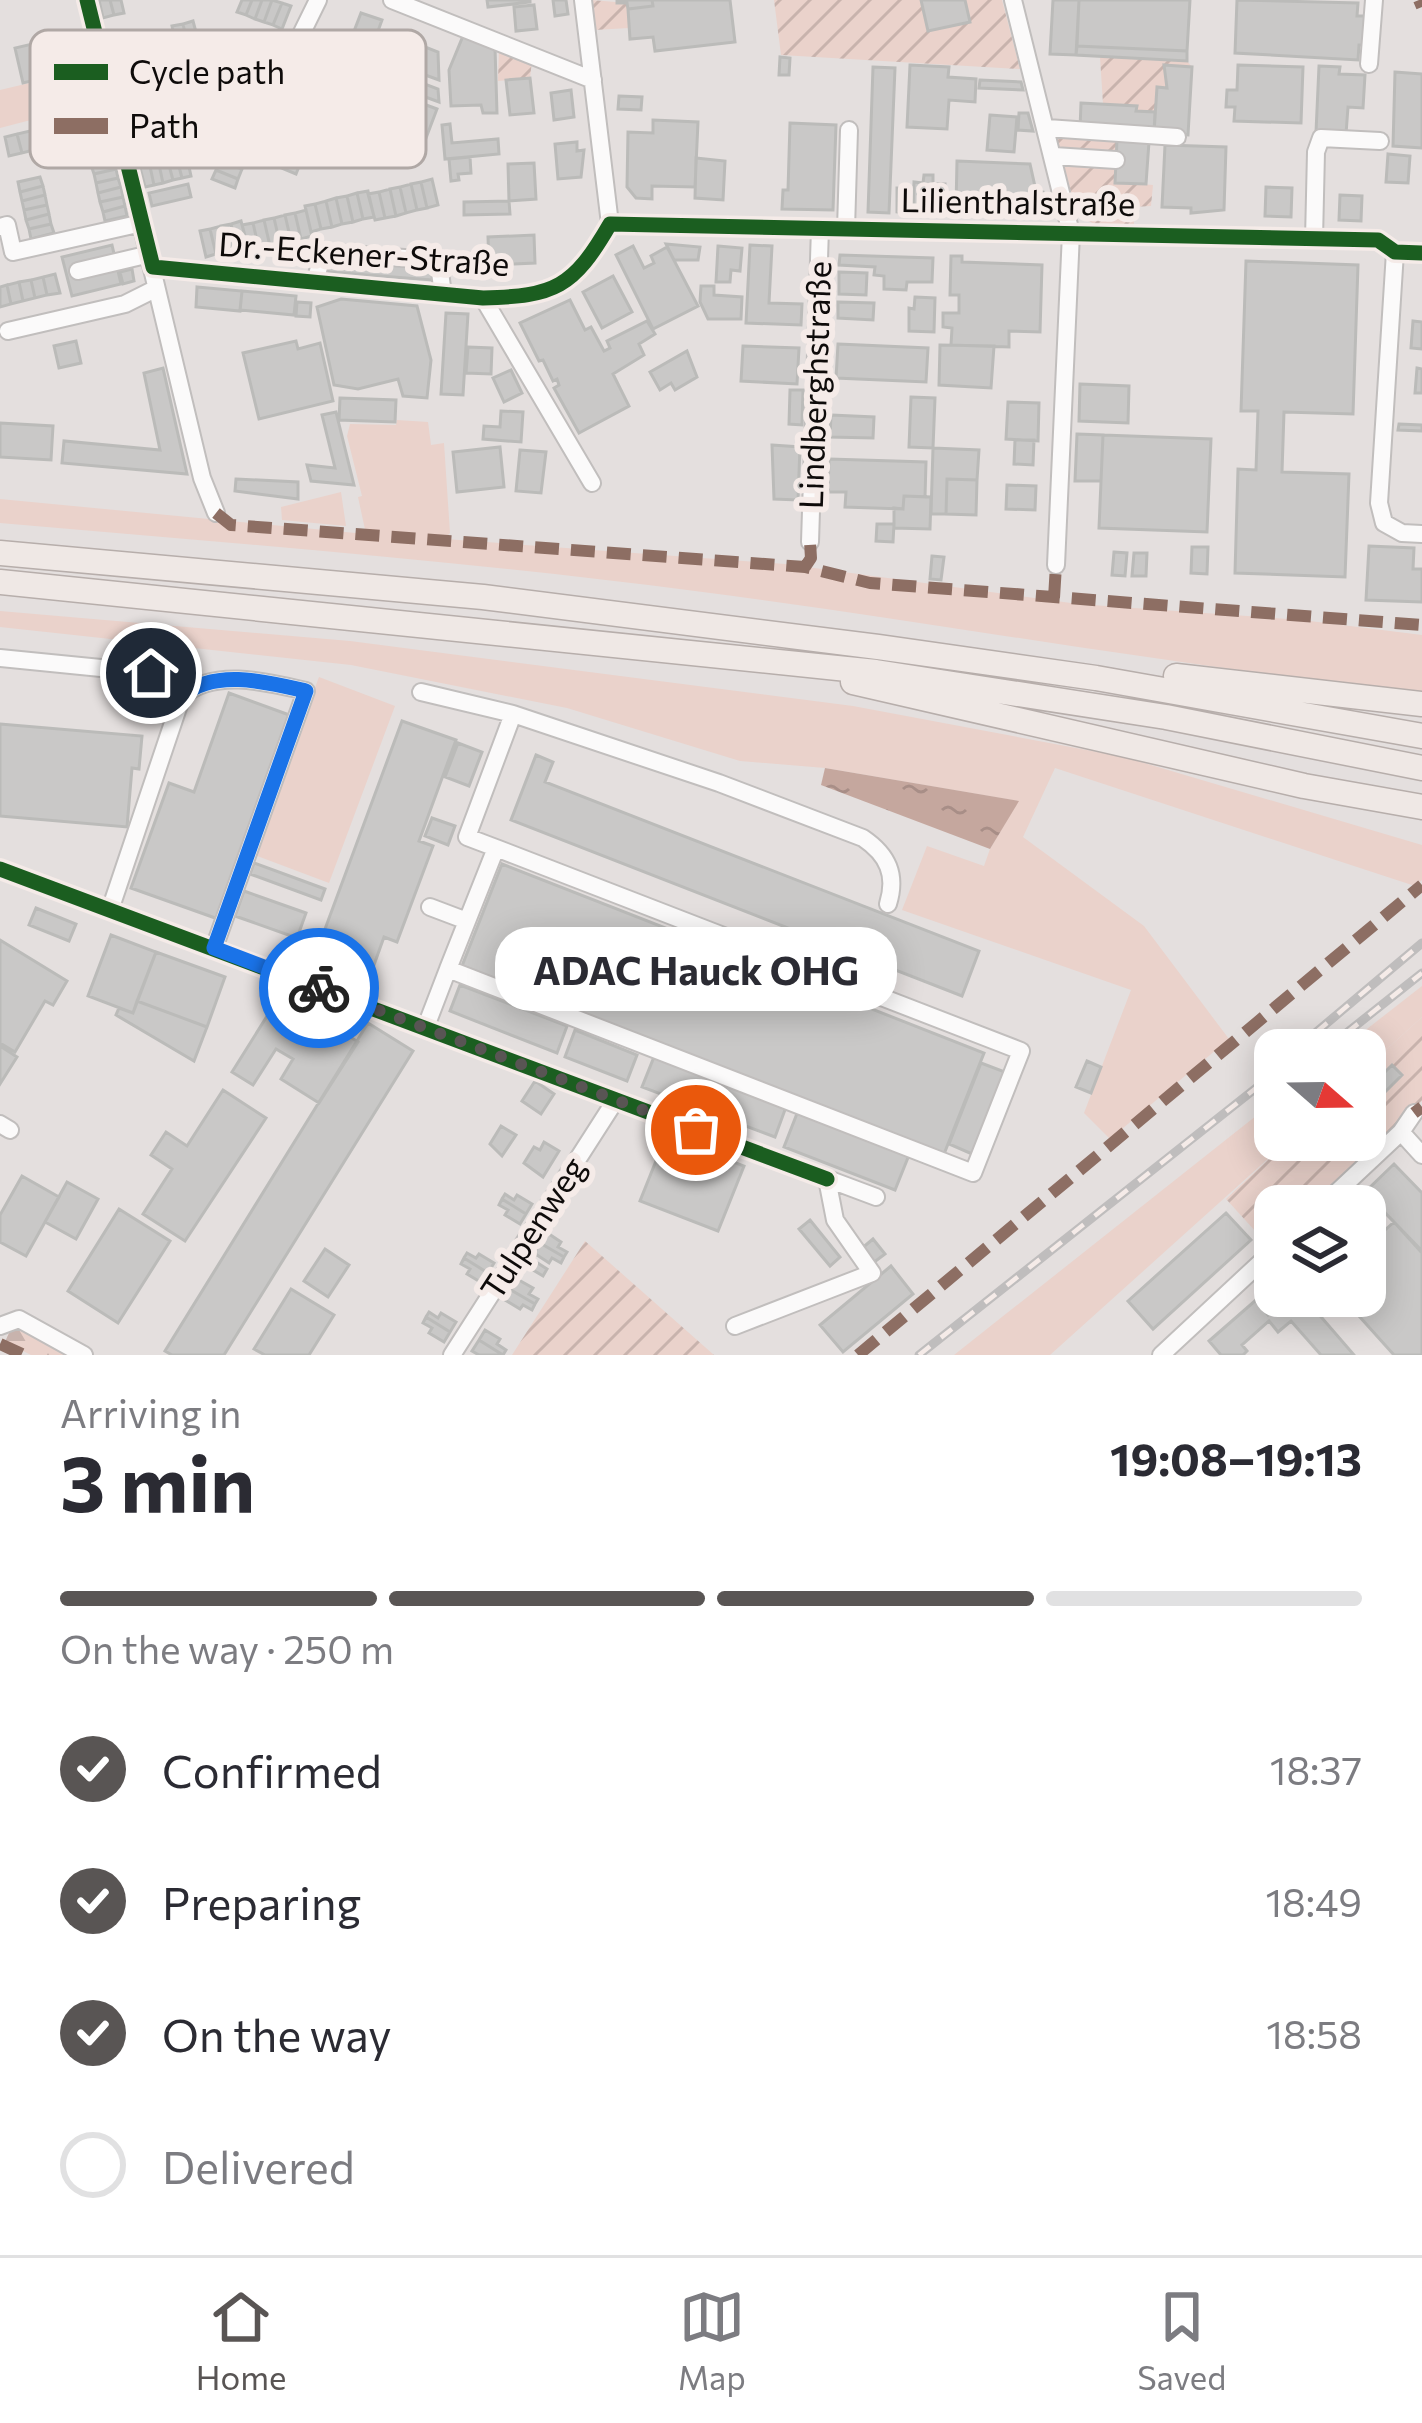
<!DOCTYPE html>
<meta charset="utf-8">
<style>
body{margin:0;font-family:Commissioner,sans-serif;background:#f2f2f3;color:#2b2b33;height:100vh;display:flex;flex-direction:column;font-size:45px;white-space:nowrap}
*{box-sizing:border-box;margin:0}
p{font-size:39px;color:#7c7c81}
.icon{flex:none;width:66px;height:66px;fill:none;stroke:currentColor;stroke-width:2;stroke-linecap:round;stroke-linejoin:round}
.map{position:relative;height:1355px;overflow:hidden}
.side{display:flex;flex-direction:column;background:#fff;flex:1}
.side>*{flex:none}
.needle{width:78px;rotate:110deg}
.fabs{position:absolute;left:1254px;top:1029px;display:grid;gap:24px}
.fabs a{display:grid;place-items:center;width:132px;height:132px;border-radius:24px;background:#fff;box-shadow:0 6px 30px #0003;font-size:60px}
.pin{position:absolute;display:grid;place-items:center;width:102px;height:102px;color:#fff;margin:-51px;border:6px solid #fff;border-radius:50%;box-shadow:0 3px 12px #0007}
.courier{position:absolute;display:grid;place-items:center;width:120px;height:120px;margin:-60px;border:9px solid #1a73e8;border-radius:50%;background:#fff;color:#222;box-shadow:0 3px 15px #0007}
.bubble{position:absolute;height:84px;border-radius:36px;background:#fff;box-shadow:0 6px 30px #0003;font-size:39px;font-weight:700;line-height:84px;text-align:center}
.head em{font-style:normal;font-weight:700}
.head div{display:flex;flex-direction:column-reverse}
.head{display:flex;align-items:center;justify-content:space-between;height:204px;padding:0 60px}
h1{font-size:78px;font-weight:700;line-height:90px}
.bar{display:grid;grid-template-columns:repeat(4,1fr);gap:18px 12px;align-content:center;height:144px;padding:0 60px}
.bar i{height:15px;border-radius:9px;background:#e1e1e2}
.bar .active{background:#595554}
.bar p{grid-column:span 4}
ol{padding:0 60px;list-style:none}
li{display:flex;align-items:center;gap:36px;height:132px}
li p{margin-inline-start:auto}
li .icon{padding:12px;border-radius:50%;background:#595554;color:#fff;stroke-width:4}
li:last-child{color:#7c7c81}
li i{width:66px;height:66px;border:6px solid #e1e1e2;border-radius:50%}
.dock{display:flex;justify-content:space-around;align-items:center;height:168px;border-top:3px solid #e1e1e2;background:#fff;font-size:33px;color:#7c7c81}
.dock a{display:grid;justify-items:center;gap:6px}
.dock .active{color:#595554}
.map>svg:first-child{display:block}
</style>
<div class="map">
<svg width="1422" height="1355" viewBox="0 0 1422 1355">
<defs>
<pattern id="forest-firs" width="22" height="20" patternUnits="userSpaceOnUse" patternTransform="scale(3)"><rect width="22" height="20" fill="#ead2cb"/><path d="M5 1l3.5 6h-7zM16 11l3.5 6h-7z" fill="#c8b3ad"/></pattern>
<pattern id="garden-furrows" width="10" height="10" patternUnits="userSpaceOnUse" patternTransform="scale(3)"><rect width="10" height="10" fill="#ead2cb"/><path d="M-1 1l2-2M0 10L10 0M9 11l2-2" fill="none" stroke="#c8b3ad"/></pattern>
<pattern id="water-ripples" width="26" height="14" patternUnits="userSpaceOnUse" patternTransform="scale(3)"><rect width="26" height="14" fill="#c5a79e"/><path d="M2 4q2-2 4 0t4 0M15 11q2-2 4 0t4 0" fill="none" stroke="#a88e87"/></pattern>
</defs>
<rect width="100%" height="100%" fill="#e4dfde"/>
<!-- grass -->
<path fill="#ead2cb" d="M42,80L50,115L0,128V90Z
M397,420L428,422L431,445L444,443L450,533L445,539L785,564L1078,604L1302,620L1422,635V691C1178,668 938,622 695,591C464,561 232,543 0,523V499L366,534L358,497L362,496L347,436L350,424L396,425Z
M341,492L346,526L282,520L281,507Z
M0,611L350,641L853,706L1124,757L1422,845V880L1415,886L1055,768L1023,837L1144,926L1229,1039L1110,1139L1084,1113L1131,990L902,910L927,846L984,866L990,849L1018,801L825,768L740,761L567,708L351,665L0,627Z
M319,677L395,706L329,883L252,854Z
M1422,986V1017L1365,1069V1050H1340Z
M1275,1101V1140H1289L1050,1355H954Z"/>
<!-- forest -->
<path fill="url(#forest-firs)" d="M19,1329L69,1355H31L5,1342L10,1330Z"/>
<!-- garden -->
<path fill="url(#garden-furrows)" d="M592,0L627,3L629,28L595,30Z
M774,0H1002L1020,69L781,55Z
M499,49L532,61L530,78L498,81Z
M1100,57L1187,61L1192,67L1164,65L1167,88L1157,87L1155,112L1136,111V106L1103,104Z
M1055,132L1149,138L1115,182L1153,185L1151,206L1134,207V226L1100,227L1077,215Z
M1422,1017V1101L1308,1206H1275V1237L1267,1244L1226,1199L1289,1140H1365V1069Z
M585,1241L714,1355H512Z"/>
<!-- water -->
<path fill="url(#water-ripples)" d="M825,768L1019,801L990,849L821,785Z"/>
<!-- building -->
<path fill="#c9c8c7" stroke="#bbbbb9" stroke-width="3" d="M99,0H110L114,15L103,18Z
M110,0H121L124,13L114,15Z
M242,0H252L246,15L237,12Z
M252,0H262L255,19L246,15Z
M262,0H272L264,22L255,19Z
M272,0L282,3L273,25L264,22Z
M487,0H530V2L488,7Z
M553,0H566L568,14L555,16Z
M617,0H652L653,6L628,9L627,3H617Z
M652,0H730L735,42L655,51L653,37L630,39L628,9L653,6Z
M921,0H965L970,22L928,31Z
M1053,0H1079L1076,55L1050,54Z
M1079,0H1190L1187,51L1077,46Z
M1237,0L1358,3L1357,16H1366L1364,45H1359L1358,60L1235,53Z
M282,3L291,6L282,29L273,25Z
M534,5L537,29L516,31L514,7Z
M361,13L382,20L366,64L336,54L343,36L351,39Z
M193,21L200,47L189,50L183,24Z
M183,24L189,50L178,52L172,26Z
M88,31L96,65L56,75L58,87L46,90L43,78L23,83L15,48Z
M392,34L438,52L439,80L384,60Z
M463,36L495,48L497,113H483L481,105L451,106L449,70Z
M1077,46L1187,51V61L1076,55Z
M780,57L790,58L789,75H779Z
M372,64L438,89L439,102L368,76Z
M910,65L949,67L948,77L976,79L975,102L949,100L947,129L907,127Z
M1164,65L1192,67L1188,135L1154,133L1157,87L1167,88Z
M1238,65L1303,67L1301,123L1234,121L1235,107H1226L1227,90H1237Z
M1319,66L1340,67L1339,74L1365,75L1363,108L1348,107L1346,134L1316,132Z
M873,67L895,68L889,213L868,212Z
M1395,72L1422,74V148L1393,146Z
M530,78L534,113L510,115L506,80Z
M980,80L1021,82L1023,90L979,88Z
M571,90L574,117L554,120L551,93Z
M399,95L437,109L426,138L421,136L416,150L409,148L406,156L392,151L395,142L384,138Z
M619,96L642,97L641,110L618,109Z
M1081,103L1137,106L1136,111L1155,112L1154,133L1080,129Z
M1019,113H1028L1033,131L1018,130Z
M990,115L1017,117L1014,152L987,150Z
M653,120L698,122L695,187L652,186V199L636,198L627,187L628,132L653,133Z
M790,123L836,125L833,210L782,209L783,190H788Z
M450,124L452,143L498,139L499,154L445,159L442,125Z
M30,131L34,150L22,153L17,134Z
M17,134L22,153L9,156L5,137Z
M1117,140L1149,142L1146,184L1115,183Z
M577,142V151L584,150L581,177L558,179L555,144Z
M1165,145L1226,147L1224,210L1191,213V208L1162,207Z
M223,152L245,160L242,169L219,161Z
M186,153L191,176L182,178L176,155Z
M1388,154L1410,156L1408,183L1386,182Z
M176,155L182,178L173,180L167,158Z
M277,156L300,164L296,174L274,165Z
M470,157L471,173L458,174L459,180L451,181L449,159Z
M167,158L173,180L163,183L158,160Z
M696,158L725,161L723,200L695,198Z
M114,159L116,169L94,174L91,165Z
M158,160L163,183L154,185L149,162Z
M219,161L242,169L238,179L216,170Z
M957,161L1030,164L1036,191L1043,192V199L1029,210L956,207Z
M149,162L154,185L145,187L139,164Z
M534,163L536,199L509,201L508,164Z
M116,169L118,178L96,183L94,174Z
M216,170L238,179L235,188L212,179Z
M924,175H933V184H945L944,211H913L914,182L923,183Z
M40,177L43,186L20,192L18,182Z
M118,178L121,187L98,193L96,183Z
M432,179L438,205L427,208L421,182Z
M421,182L427,208L417,210L411,184Z
M188,184L191,197L152,206L149,193Z
M411,184L417,210L406,213L400,187Z
M43,186L45,195L22,201L20,192Z
M121,187L123,197L100,202L98,193Z
M400,187L406,213L396,216L390,189Z
M1266,187L1292,188L1291,217L1265,216Z
M897,188H908L907,213L897,212Z
M390,189L396,216L385,218L379,192Z
M368,191L374,217L363,219L357,193Z
M379,192L385,218L375,220L368,194Z
M357,193L363,219L353,222L347,196Z
M45,195L47,205L24,210L22,201Z
M1340,195L1362,196L1361,221L1339,220Z
M347,196L353,222L342,224L336,198Z
M123,197L125,206L103,212L100,202Z
M336,198L342,224L332,227L326,201Z
M326,201L332,227L321,229L315,204Z
M509,201L510,214L464,215V202Z
M315,204L321,229L311,232L305,206Z
M47,205L49,214L26,220L24,210Z
M125,206L127,216L105,221L103,212Z
M306,210L312,236L301,239L295,213Z
M295,213L301,239L291,241L285,215Z
M49,214L51,224L29,229L26,220Z
M285,215L291,241L280,244L274,218Z
M274,218L280,244L270,246L264,220Z
M264,220L270,246L259,249L253,223Z
M241,221L248,247L237,249L231,224Z
M253,223L259,249L249,251L242,225Z
M51,224L54,233L31,239L29,229Z
M231,224L237,249L227,252L221,226Z
M221,226L227,252L216,254L210,229Z
M210,229L216,254L206,257L200,231Z
M534,235L535,263L489,265L488,237Z
M666,244L700,247L698,260H674Z
M112,245L121,284L72,296L62,257Z
M750,245L772,246L769,303L802,304L801,325L746,323Z
M633,246L644,268L654,263L651,256L667,247L698,306L653,329L616,255Z
M718,246L742,248L740,271L731,270L730,282H716Z
M840,255L933,258L932,282H907L906,290L884,289V276L874,275L875,267L839,265Z
M951,256H962V262L1042,265L1040,332L1009,331V347L951,345L952,328L943,327V313H959V295H950Z
M340,259L434,267L432,280L328,272V265L340,266Z
M1246,261L1358,265L1353,414L1284,412L1282,472L1349,474L1345,577L1235,573L1238,469L1256,470L1258,411H1241Z
M132,269L134,281L123,284L120,272Z
M839,272L867,273L866,295L839,294Z
M55,274L60,293L47,295L43,277Z
M613,276L632,312L602,328L583,292Z
M43,277L47,295L35,298L31,280Z
M31,280L35,298L23,301L19,282Z
M19,282L23,301L11,304L7,285Z
M7,285L11,304L0,307V287Z
M701,286H714V295L742,297L741,319H708L700,302Z
M197,287L242,291L240,311L196,307Z
M242,291L296,296L294,315L240,310Z
M915,297L935,298L934,332L909,331V308L914,309Z
M341,299L417,306L431,360L427,398L403,396L398,379L358,389L334,385L317,307Z
M570,300L585,330L591,327L604,351L610,348L607,341L647,321L655,334L639,344L644,355L613,374L629,406L579,433L554,388L559,385L557,379L553,381L543,360L539,361L520,323Z
M297,302L311,303L310,317L296,316Z
M838,302L874,303L873,320L838,318Z
M446,313L468,314L463,395L441,394Z
M1413,321L1422,322V349L1411,348Z
M76,341L81,363L59,368L54,346Z
M296,341L298,349L320,343L333,401L259,419L243,353Z
M838,344L928,348L926,382L836,378Z
M940,345L994,346L991,388L939,385Z
M743,346L799,348L797,384L741,381Z
M468,347L492,348L491,374L466,373Z
M687,351L697,377L675,390L671,383L660,390L650,372Z
M163,368L187,474L62,463L64,441L160,450L144,373Z
M1417,368L1422,369V393H1415Z
M511,370L522,393L504,402L493,378Z
M1080,384L1129,386L1128,423L1079,421Z
M790,390H803L802,425L789,424Z
M911,397L935,398L933,448L909,447Z
M340,398L396,400L395,422L339,420Z
M1008,402L1039,403L1038,441L1006,439Z
M501,411L523,412L521,442L483,439L484,426L500,427Z
M336,412L354,485L311,481L307,465L335,468L322,415Z
M831,415L874,417L873,438L830,437Z
M0,423L53,426L51,460L0,457Z
M1399,424L1422,425V431L1398,430Z
M1077,434L1103,435L1101,481H1075Z
M1103,435L1211,439L1207,532L1099,528Z
M1015,440H1034L1033,465L1014,464Z
M772,445L800,447L798,500L774,499Z
M500,447L504,487L457,492L453,452Z
M933,448L979,450L977,480L947,479L946,514H931Z
M520,450L546,452L541,493L516,491Z
M829,459L926,462L925,497L904,496L903,509L845,507L846,492H828Z
M236,479L298,482V499L235,491Z
M947,479L977,480L976,515L946,514Z
M1007,485L1036,486L1035,510L1006,509Z
M904,496L931,497L930,529L894,528V508L903,509Z
M877,524H894L893,542L876,541Z
M1369,546L1414,548L1413,569H1422V602L1366,600Z
M1192,547H1208L1207,574L1191,573Z
M1114,552L1127,553L1125,576L1112,575Z
M1134,553H1147L1146,576H1132Z
M932,556L944,557L941,580L930,579Z
M229,693L292,716L218,919L131,888L169,783L194,792Z
M402,721L456,740L419,841L433,846L397,942L384,937L370,976L315,956Z
M0,724L142,736L139,769L132,768L127,827L0,816Z
M458,743L482,752L469,786L445,777Z
M536,755L553,762L545,782L979,951L962,996L511,820Z
M432,818L455,826L448,845L425,836Z
M254,863L325,889L321,900L250,874Z
M502,864L984,1053L944,1154L462,966Z
M244,891L306,913L297,938L235,916Z
M36,908L76,924L69,941L29,925Z
M111,935L156,952L133,1013L88,996Z
M0,940L67,981L53,1005L45,1001L15,1052L0,1043Z
M156,952L225,977L207,1027L137,1001Z
M460,985L567,1026L557,1053L450,1011Z
M279,997L301,1011L293,1024L309,1034L319,1017L358,1042L319,1103L281,1079L293,1059L276,1049L253,1085L232,1072Z
M137,1001L207,1027L194,1061L116,1015L119,1008L133,1013Z
M368,1023L413,1051L224,1355H172L165,1351Z
M575,1030L637,1055L627,1081L565,1057Z
M0,1046L17,1057L0,1084Z
M654,1057L786,1107L775,1137L642,1087Z
M1087,1061L1101,1067L1091,1093L1076,1087Z
M981,1063L1005,1072L972,1154L949,1144Z
M1392,1065L1402,1075L1383,1094L1373,1084Z
M535,1081L554,1094L541,1114L522,1101Z
M223,1090L266,1118L185,1241L143,1214L172,1169L151,1155L166,1132L187,1146Z
M798,1111L909,1155L895,1190L784,1147Z
M501,1126L516,1135L502,1156L490,1144Z
M666,1136L744,1166L718,1231L640,1201Z
M544,1142L559,1151L543,1177L524,1163L534,1147L540,1150Z
M1394,1164L1422,1193V1251L1365,1192Z
M22,1176L59,1197L26,1256L0,1242V1215Z
M67,1182L98,1199L76,1239L45,1222Z
M505,1194L514,1200L517,1195L532,1204L526,1214L502,1199Z
M502,1199L526,1214L520,1224L505,1215L508,1210L499,1205Z
M119,1209L170,1241L118,1323L68,1291Z
M1226,1213L1251,1240L1153,1329L1128,1301Z
M810,1220L840,1257L830,1266L799,1229Z
M1394,1222L1422,1253V1355H1394L1341,1296H1365V1248Z
M546,1232L561,1242L558,1247L567,1252L564,1257L540,1243Z
M873,1239L885,1254L873,1263L861,1249Z
M540,1243L564,1257L561,1263L552,1258L549,1263L534,1253Z
M325,1249L349,1265L328,1297L304,1281Z
M467,1253L476,1258L479,1254L494,1263L488,1273L464,1258Z
M464,1258L488,1273L482,1283L467,1274L470,1269L461,1264Z
M533,1260L547,1269L543,1276L528,1267Z
M891,1266L913,1294L843,1352L820,1325Z
M517,1279L533,1288L529,1294L538,1299L535,1304L511,1290Z
M291,1289L334,1315L309,1355H265L254,1349Z
M511,1290L535,1304L532,1310L523,1305L520,1309L505,1300Z
M1290,1296H1303L1354,1355H1321L1291,1321L1278,1332L1269,1321L1242,1345L1247,1351L1243,1355H1221L1209,1341L1256,1300L1268,1315Z
M429,1312L438,1318L441,1313L456,1322L450,1332L426,1317Z
M426,1317L450,1332L444,1342L429,1333L432,1328L423,1323Z
M485,1330L500,1339L497,1344L506,1350L503,1355L479,1340Z
M479,1340L503,1355H479L472,1351Z"/>
<g fill="none" stroke-linecap="round" stroke-linejoin="round">
<!-- minor casing -->
<g stroke="#c1bebd" stroke-width="20">
<path id="minor" d="M392,0L593,80
M583,0L610,224
M1013,0L1071,233L1056,565
M98,43L202,478L216,513
M206,51L244,40L290,57L318,0
M1369,64L1374,0
M1047,128L1177,137
M1054,156L1116,160
M610,224L1378,240L1395,252L1422,253
M0,227L7,225L13,252L142,223
M846,229L849,130
M1314,239L1316,152L1321,138L1380,141
M1395,252L1379,503L1384,523L1402,533L1422,534
M153,267L483,298C555,296 573,288 610,224
M78,271L150,254
M315,282L321,260L335,253L432,260L439,264L443,295
M483,298L592,483
M8,331L125,304L155,289
M810,542L820,228
M0,658L151,673L182,696L110,910
M421,692L513,714
M182,696C215,668 267,682 306,691L214,948
M496,848L467,837L513,714L719,783L863,838C888,855 897,875 888,904
M0,869L876,1197
M430,907L467,921
M425,1029L448,969L973,1173L1021,1051L496,848L448,969
M0,1124L10,1130
M1401,1132L1422,1155
M1322,1206L1401,1132L1414,1113
M0,1326L19,1319L84,1355
M735,1326L872,1273L835,1220L827,1179
M452,1355L615,1101
M1161,1355L1275,1249"/>
</g>
<!-- highway casing -->
<g stroke="#b7aeab" stroke-width="27">
<path id="highway" d="M0,553L483,597L878,647L1096,678L1422,736
M0,582L876,672L1166,717L1422,768
M1176,676L1422,704
M853,682L1304,786L1422,807"/>
</g>
<!-- minor -->
<use href="#minor" stroke="#fbfafa" stroke-width="16"/>
<!-- highway -->
<use href="#highway" stroke="#efe8e5" stroke-width="24"/>
<!-- rail casing -->
<g stroke="#bfbdbd" stroke-width="9">
<path id="rail" d="M1295,1050L1422,943
M1325,1050L1422,973
M919,1355L1275,1073"/>
</g>
<!-- rail -->
<use href="#rail" stroke="#f5ebe8" stroke-width="4.5" stroke-dasharray="14" stroke-linecap="butt"/>
<!-- quiet -->
<path stroke="#8d6e63" stroke-width="12" stroke-dasharray="24 12" stroke-linecap="butt" d="M1419,0L1422,7
M216,513L231,525L805,567L870,583L1422,625
M805,567L811,558L810,542
M1054,598L1056,565
M1414,1113L1422,1107
M0,1344L24,1355
M858,1355L1422,885"/>
<!-- cycleway casing -->
<g stroke="#f5ebe8" stroke-width="22">
<path id="cycleway" d="M87,0L153,267L483,298C555,296 573,288 610,224L1378,240L1395,252L1422,253
M0,869L827,1179"/>
</g>
<!-- cycleway -->
<use href="#cycleway" stroke="#1b5e20" stroke-width="15"/>
</g>
<g fill="none" stroke-linecap="round" stroke-linejoin="round">
<!-- done -->
<path stroke="#595554" stroke-width="12" stroke-dasharray="0 21.6" d="M319,988L696,1130"/>
<!-- route -->
<path stroke="#1a73e8" stroke-width="15" d="M151,673L182,696C215,668 267,682 306,691L214,948L319,988"/>
</g>
<g text-anchor="middle" stroke-width="12" stroke-linejoin="round" paint-order="stroke">
<!-- street labels -->
<g font-size="33" fill="#0e0b0a" stroke="#f5ebe8">
<text transform="translate(1018 202) rotate(1)" y="12">Lilienthalstraße</text>
<text transform="translate(364 254) rotate(4)" y="12">Dr.-Eckener-Straße</text>
<text transform="translate(815 385) rotate(-88)" y="12">Lindberghstraße</text>
<text transform="translate(533 1228) rotate(-57)" y="12">Tulpenweg</text>
</g>
</g>
<!-- legend -->
<rect x="30" y="30" width="396" height="138" rx="18" fill="#f5ebe8" stroke="#b0a8a5" stroke-width="3"/>
<rect x="54" y="64" width="54" height="16" fill="#1b5e20"/>
<rect x="54" y="118" width="54" height="16" fill="#8d6e63"/>
<g font-size="33" fill="#0e0b0a">
<text x="129" y="84">Cycle path</text>
<text x="129" y="138">Path</text>
</g>
</svg>
<div class="fabs">
<a><svg class="needle" viewBox="-14 -14 28 28"><path d="M0-13l5 13h-10z" fill="#e53935"/><path d="M0 13l5-13h-10z" fill="#7c7c81"/></svg></a>
<a><svg class="icon" aria-label="layers" viewBox="0 0 24 24"><path d="M12 4l9 5-9 5-9-5zM3 14l9 5 9-5"/></svg></a>
</div>
<div class="pin" style="left:696px;top:1130px;background:#ea580c"><svg class="icon" aria-label="bag" viewBox="0 0 24 24"><path d="M5 8h14l-1 12H6zM9 8a3 3 0 0 1 6 0"/></svg></div>
<div class="pin" style="left:151px;top:673px;background:#1f2937"><svg class="icon" aria-label="home" viewBox="0 0 24 24"><path d="M3 11l9-7 9 7M6 9v11h12V9"/></svg></div>
<div class="courier" style="left:319px;top:988px"><svg class="icon" aria-label="bike" viewBox="0 0 24 24"><circle cx="6" cy="16" r="4"/><circle cx="18" cy="16" r="4"/><path d="M6 16l4-8h5l3 8M10 8l3 8H6M13 5h3"/></svg></div>
<div class="bubble" style="left:495px;top:927px;width:402px">ADAC Hauck OHG</div>
</div>
<section class="side">
<div class="head"><div><h1>3 min</h1><p>Arriving in</p></div><em>19:08–19:13</em></div>
<div class="bar"><i class="active"></i><i class="active"></i><i class="active"></i><i></i><p>On the way · 250 m</p></div>
<ol>
<li><svg class="icon" aria-label="check" viewBox="0 0 24 24"><path d="M5 12l5 5 9-10"/></svg>Confirmed<p>18:37</p></li>
<li><svg class="icon" aria-label="check" viewBox="0 0 24 24"><path d="M5 12l5 5 9-10"/></svg>Preparing<p>18:49</p></li>
<li><svg class="icon" aria-label="check" viewBox="0 0 24 24"><path d="M5 12l5 5 9-10"/></svg>On the way<p>18:58</p></li>
<li><i></i>Delivered</li>
</ol>
</section>
<nav class="dock">
<a class="active"><svg class="icon" aria-label="home" viewBox="0 0 24 24"><path d="M3 11l9-7 9 7M6 9v11h12V9"/></svg>Home</a>
<a><svg class="icon" aria-label="map" viewBox="0 0 24 24"><path d="M3 6l6-2 6 2 6-2v14l-6 2-6-2-6 2zM9 4v14M15 6v14"/></svg>Map</a>
<a><svg class="icon" aria-label="saved" viewBox="0 0 24 24"><path d="M7 4h10v16l-5-4-5 4z"/></svg>Saved</a>
</nav>
